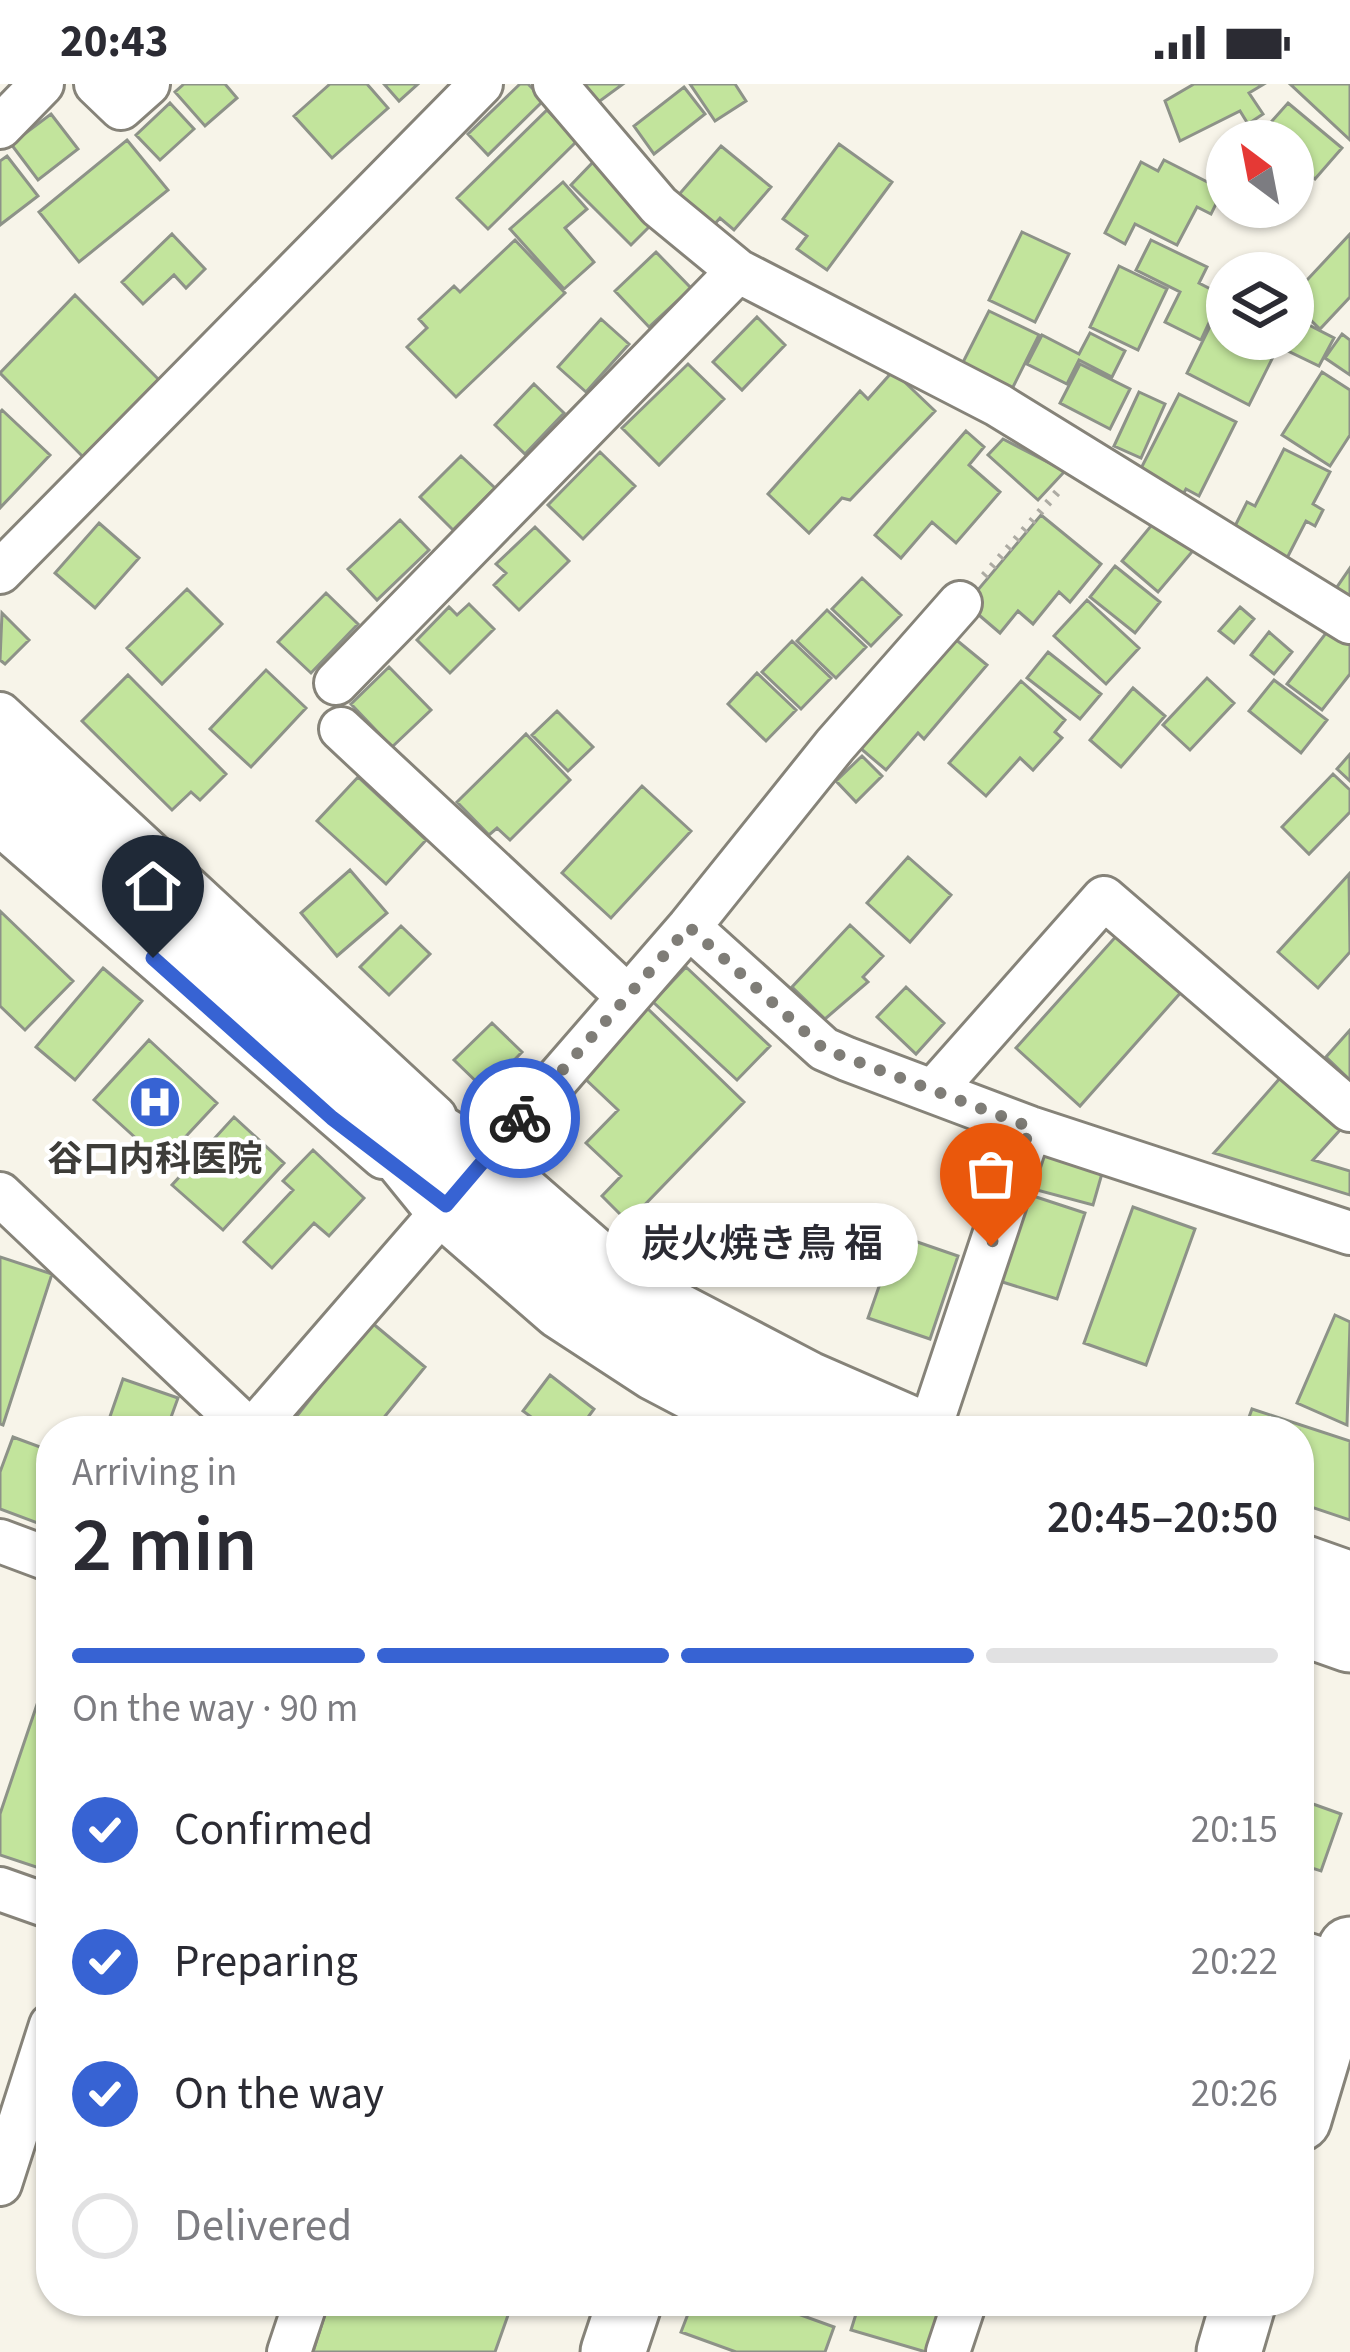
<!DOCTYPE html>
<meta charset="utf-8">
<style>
body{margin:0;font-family:"Source Sans 3","Noto Sans JP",sans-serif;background:#f7f7f7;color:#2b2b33;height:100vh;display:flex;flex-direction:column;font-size:45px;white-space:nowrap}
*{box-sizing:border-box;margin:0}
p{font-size:39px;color:#7c7c81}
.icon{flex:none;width:66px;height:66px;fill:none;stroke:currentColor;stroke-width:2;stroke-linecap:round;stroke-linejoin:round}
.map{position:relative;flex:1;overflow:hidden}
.details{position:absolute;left:36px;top:1332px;width:1278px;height:900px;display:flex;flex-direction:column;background:#fff;border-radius:48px;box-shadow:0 3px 9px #0004}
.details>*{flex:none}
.needle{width:78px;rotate:328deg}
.buttons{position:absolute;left:1206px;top:36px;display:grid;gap:24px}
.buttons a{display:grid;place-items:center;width:108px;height:108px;border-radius:50%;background:#fff;box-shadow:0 3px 9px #0004;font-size:60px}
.pin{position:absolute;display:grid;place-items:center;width:102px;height:102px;color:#fff;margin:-123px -51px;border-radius:50% 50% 50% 0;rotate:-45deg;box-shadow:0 0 12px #0007}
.pin .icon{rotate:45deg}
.courier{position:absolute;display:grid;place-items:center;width:120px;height:120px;margin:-60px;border:9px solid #3763d3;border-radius:50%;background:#fff;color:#222;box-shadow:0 3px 15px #0007}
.bubble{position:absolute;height:84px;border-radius:42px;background:#fff;box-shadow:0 3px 9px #0004;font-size:39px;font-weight:600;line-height:84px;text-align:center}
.summary em{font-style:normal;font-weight:600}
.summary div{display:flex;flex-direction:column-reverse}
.summary{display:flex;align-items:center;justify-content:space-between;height:204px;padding:0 36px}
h1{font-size:78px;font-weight:600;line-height:90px}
.bar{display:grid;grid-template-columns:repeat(4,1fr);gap:18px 12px;align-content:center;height:144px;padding:0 36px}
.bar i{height:15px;border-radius:9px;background:#e1e1e2}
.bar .selected{background:#3763d3}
.bar p{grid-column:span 4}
ol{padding:0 36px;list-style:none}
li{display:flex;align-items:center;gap:36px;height:132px}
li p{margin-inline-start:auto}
li .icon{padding:12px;border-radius:50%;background:#3763d3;color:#fff;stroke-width:4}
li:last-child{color:#7c7c81}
li i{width:66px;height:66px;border:6px solid #e1e1e2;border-radius:50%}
.status{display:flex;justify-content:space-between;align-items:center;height:84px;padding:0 60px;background:#fff;direction:ltr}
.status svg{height:33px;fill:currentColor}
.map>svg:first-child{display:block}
</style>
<div class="status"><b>20:43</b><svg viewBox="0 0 49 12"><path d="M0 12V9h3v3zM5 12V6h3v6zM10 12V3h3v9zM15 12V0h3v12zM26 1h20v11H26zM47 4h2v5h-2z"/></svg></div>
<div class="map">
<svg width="1350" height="2268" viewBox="0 0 1350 2268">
<rect width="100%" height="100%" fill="#f7f4e9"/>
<!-- building -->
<path fill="#c2e49c" stroke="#8d9288" stroke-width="3" d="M184,0H225L237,14L205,42L175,8Z
M330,0H367L388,24L332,74L294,32Z
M384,0H418L399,17Z
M520,0H528L544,16L488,71L468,50Z
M571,0H623L589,25Z
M690,0H735L746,17L715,37Z
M1194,0H1264L1249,9L1263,30L1248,40L1240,27L1180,57L1165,17Z
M1290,0H1350V56Z
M684,3L705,30L654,70L634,42Z
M170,19L194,45L160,76L136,51Z
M1288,19L1342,64L1315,95L1308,90L1293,108V57L1255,56Z
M547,26L577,57L488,145L457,114Z
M51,30L78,65L38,96L11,60Z
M127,56L168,106L79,178L39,128Z
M839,60L892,98L827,186L797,165L807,152L783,135Z
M721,62L771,103L734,146L720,134L704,152L669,122Z
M7,72L38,112L0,141V77Z
M598,73L658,134L631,161L571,101Z
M1164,76L1223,106L1211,130L1197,123L1177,161L1135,140L1125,160L1105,149L1141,78L1158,87Z
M563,98L587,125L565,144L594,178L564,205L510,145Z
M1022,148L1069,170L1035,238L989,216Z
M172,150L205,185L186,204L174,191L143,220L122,198Z
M1350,150V213L1320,245L1293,219V211Z
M515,156L565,209L456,313L407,263L427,244L419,235L454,202L460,208Z
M1151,156L1207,183L1199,199L1222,211L1201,256L1165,238L1180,208L1136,186Z
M656,168L691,204L649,243L615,207Z
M1119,182L1167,205L1138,266L1090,243Z
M75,211L169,306L92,382L0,289Z
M989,227L1039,251L1006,317L956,292Z
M1215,232L1227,235V255H1282L1249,321L1187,289Z
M757,233L785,261L742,306L713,278Z
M601,235L629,260L586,308L558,283Z
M1303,238L1334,254L1319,282L1288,267Z
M1090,249L1125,267L1112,293L1079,276L1067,300L1027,280L1042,251L1079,270Z
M1342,250L1350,256V291L1325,274Z
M688,280L724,315L659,381L622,344Z
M1080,280L1130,305L1110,345L1060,319Z
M893,287L935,327L850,416L842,414L809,449L768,410L860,307L868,315Z
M1322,288L1350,306V351L1330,382L1282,351Z
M534,300L564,329L525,370L495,341Z
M1139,308L1165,320L1141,374L1114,362Z
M1179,310L1236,338L1199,412L1186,405L1177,422L1133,400Z
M2,326L50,371L0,424V328Z
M966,347L984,363L969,381L1000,408L956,459L932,438L901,474L875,451Z
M1003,355L1065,387L1038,416L988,371Z
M1284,365L1330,388L1313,420L1323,426L1315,442L1306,437L1285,478L1231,450L1247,418L1255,422Z
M600,368L635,402L583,455L548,421Z
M461,372L495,404L453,446L420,413Z
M1041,431L1101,480L1070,518L1059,508L1033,540L1018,527L1000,549L966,520Z
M1160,431L1197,462L1158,508L1122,477Z
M400,436L429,466L377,516L348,485Z
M99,439L139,474L95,524L55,489Z
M535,443L569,477L519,526L494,501L506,489L496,480Z
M1115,482L1160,518L1135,549L1090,513Z
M1350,484V531L1328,516Z
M862,494L901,531L871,562L832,525Z
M187,505L222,540L162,600L127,564Z
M326,509L358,540L311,589L278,558Z
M1087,516L1139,564L1106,600L1054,552Z
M469,520L494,545L450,589L417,556L449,523L457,531Z
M1240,523L1254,535L1234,559L1219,547Z
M827,526L866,563L836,594L797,557Z
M2,529L29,556L5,580L0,576Z
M1336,536L1350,547V590L1322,626L1287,600Z
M943,545L987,581L924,655L918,649L886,686L845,651Z
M1269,548L1292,568L1274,590L1251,571Z
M792,557L831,594L801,625L762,588Z
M1048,568L1101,610L1080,635L1027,594Z
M389,583L431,626L392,663L351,620Z
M266,586L306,624L251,683L210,645Z
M757,589L796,626L766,657L728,620Z
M128,591L226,690L200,716L191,708L172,726L82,637Z
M1207,594L1234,619L1190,666L1163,641Z
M1274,596L1327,636L1301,669L1249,627Z
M1021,597L1065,636L1055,648L1062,654L1033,686L1020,674L986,712L949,679Z
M1133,604L1165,632L1121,683L1090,656Z
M557,627L593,663L568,687L532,651Z
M526,650L570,696L510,756L497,744L489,751L457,718Z
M1350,670V697L1337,685Z
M862,672L882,692L856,718L836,697Z
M1333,690L1350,706V728L1309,770L1282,743Z
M358,693L426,756L386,800L317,737Z
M642,702L691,747L611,834L562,789Z
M908,773L951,811L910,858L867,819Z
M350,786L387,829L337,872L301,829Z
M1349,790L1350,868L1318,904L1278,868Z
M0,827L73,897L25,946L0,922Z
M850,841L883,872L863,893L868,898L825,935L792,903Z
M401,842L430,870L389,911L360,883Z
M1119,849L1183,906L1080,1022L1016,964Z
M686,883L770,962L737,996L653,918Z
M103,884L142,917L75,996L36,963Z
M906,903L944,939L916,970L877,933Z
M646,923L744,1018L628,1138L602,1112L621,1092L586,1059L618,1026L580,990Z
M492,939L522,968L485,1006L454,976Z
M1350,946V996L1326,973Z
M149,956L217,1019L162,1078L94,1016Z
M1281,993L1340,1046L1313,1076L1350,1087V1111L1214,1069Z
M234,1033L284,1079L223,1146L172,1101Z
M313,1066L364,1114L329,1152L314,1139L272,1184L244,1158L293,1106L283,1097Z
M1043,1069L1103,1086L1093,1121L1033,1105Z
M1024,1109L1085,1129L1057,1215L996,1196Z
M1133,1123L1195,1145L1146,1281L1084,1259Z
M897,1151L958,1172L930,1255L868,1234Z
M0,1173L52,1190L3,1341L0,1340Z
M1335,1231L1350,1238L1347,1341L1297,1319Z
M371,1238L425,1283L373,1347H285Z
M550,1291L594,1325L578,1347H550L523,1327Z
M123,1295L178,1314L166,1347H105Z
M1252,1325L1350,1357V1436L1299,1419V1347H1244Z
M13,1353L51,1367V1444L0,1425V1388Z
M51,1579V1788L0,1771V1730Z
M1299,1715L1341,1730L1321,1787L1299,1780Z
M329,2217H513L495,2268H313Z
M693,2217H762L834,2243L825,2268H736L681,2248Z
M860,2217L940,2222L926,2268L851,2246Z"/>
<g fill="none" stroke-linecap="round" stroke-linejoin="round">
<!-- street casing -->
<g stroke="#868379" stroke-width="48">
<path id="street" d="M96,0L121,24L148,0
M555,0L659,122L738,187L998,321L1350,538
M0,43L42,0
M0,488L481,0
M336,599L738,187
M0,630L435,1033
M341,645L627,912
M0,740L383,1073
M689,843L824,965L847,975L1030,1044L1350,1149
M936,1004L1104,814L1350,1026
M0,1110L250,1347
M252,1347L689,843L835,661L960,519
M929,1347L1030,1044
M0,1457L51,1476
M0,1805L51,1823
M1299,1868L1345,1883
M0,2100L51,1941
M289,2268L306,2217
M948,2268L965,2217"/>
</g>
<!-- secondary casing -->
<g stroke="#868379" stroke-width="69">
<path id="secondary" d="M0,685L347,1000L446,1122L562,1223L657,1285L775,1347
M385,1022L481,1079L591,1175L674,1230L806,1299L916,1347
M1299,1482L1350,1500
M1299,1538L1350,1556
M1299,2035L1350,1865
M613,2268L630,2217
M1229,2268L1244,2217"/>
</g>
<!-- path -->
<path stroke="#adaba3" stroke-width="8" stroke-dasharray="3 9" stroke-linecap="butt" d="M984,492L1061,404"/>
<!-- street -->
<use href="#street" stroke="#fff" stroke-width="42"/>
<!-- secondary -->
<use href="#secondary" stroke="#fff" stroke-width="63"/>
</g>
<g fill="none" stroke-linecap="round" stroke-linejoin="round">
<!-- done -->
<path stroke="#7f7d77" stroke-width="12" stroke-dasharray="0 21.6" d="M520,1034L689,843L824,965L1030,1043L991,1162"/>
<!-- route -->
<path stroke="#3763d3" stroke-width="15" d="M153,874L332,1034L446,1121L520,1034"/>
</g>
<!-- icons -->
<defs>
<g id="hospital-disc" transform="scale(2.7)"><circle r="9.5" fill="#3763d3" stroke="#fff"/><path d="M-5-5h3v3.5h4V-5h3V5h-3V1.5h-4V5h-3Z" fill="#fff"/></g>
</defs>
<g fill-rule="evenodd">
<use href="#hospital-disc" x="155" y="1018"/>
</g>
<g text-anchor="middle" stroke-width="9" stroke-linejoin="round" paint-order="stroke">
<!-- poi labels -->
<g font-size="36" font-weight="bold" fill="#3e3d39" stroke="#fff">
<text x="155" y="1087">谷口内科医院</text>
</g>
</g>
</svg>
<div class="buttons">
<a><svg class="needle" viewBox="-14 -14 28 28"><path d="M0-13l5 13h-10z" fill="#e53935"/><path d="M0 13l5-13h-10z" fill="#7c7c81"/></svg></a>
<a><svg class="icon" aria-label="layers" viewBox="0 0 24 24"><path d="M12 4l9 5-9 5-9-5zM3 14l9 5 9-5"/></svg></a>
</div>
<div class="pin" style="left:991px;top:1162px;background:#ea580c"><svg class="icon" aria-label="bag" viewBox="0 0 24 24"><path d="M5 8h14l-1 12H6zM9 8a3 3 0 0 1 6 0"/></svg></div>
<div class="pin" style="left:153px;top:874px;background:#1f2937"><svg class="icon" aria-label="home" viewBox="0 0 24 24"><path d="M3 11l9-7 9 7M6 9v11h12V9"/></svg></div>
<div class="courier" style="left:520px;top:1034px"><svg class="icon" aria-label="bike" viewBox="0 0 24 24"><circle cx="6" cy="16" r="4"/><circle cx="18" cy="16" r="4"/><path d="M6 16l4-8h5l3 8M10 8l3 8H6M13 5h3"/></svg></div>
<div class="bubble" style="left:606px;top:1119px;width:312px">炭火焼き鳥 福</div>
<section class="details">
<div class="summary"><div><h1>2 min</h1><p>Arriving in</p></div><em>20:45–20:50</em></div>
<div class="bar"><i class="selected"></i><i class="selected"></i><i class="selected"></i><i></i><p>On the way · 90 m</p></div>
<ol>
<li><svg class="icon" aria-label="check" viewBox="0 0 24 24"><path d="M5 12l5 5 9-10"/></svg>Confirmed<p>20:15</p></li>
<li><svg class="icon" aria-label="check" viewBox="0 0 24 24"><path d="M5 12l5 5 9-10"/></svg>Preparing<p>20:22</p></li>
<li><svg class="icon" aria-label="check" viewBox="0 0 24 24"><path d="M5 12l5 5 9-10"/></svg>On the way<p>20:26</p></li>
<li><i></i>Delivered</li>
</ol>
</section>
</div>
